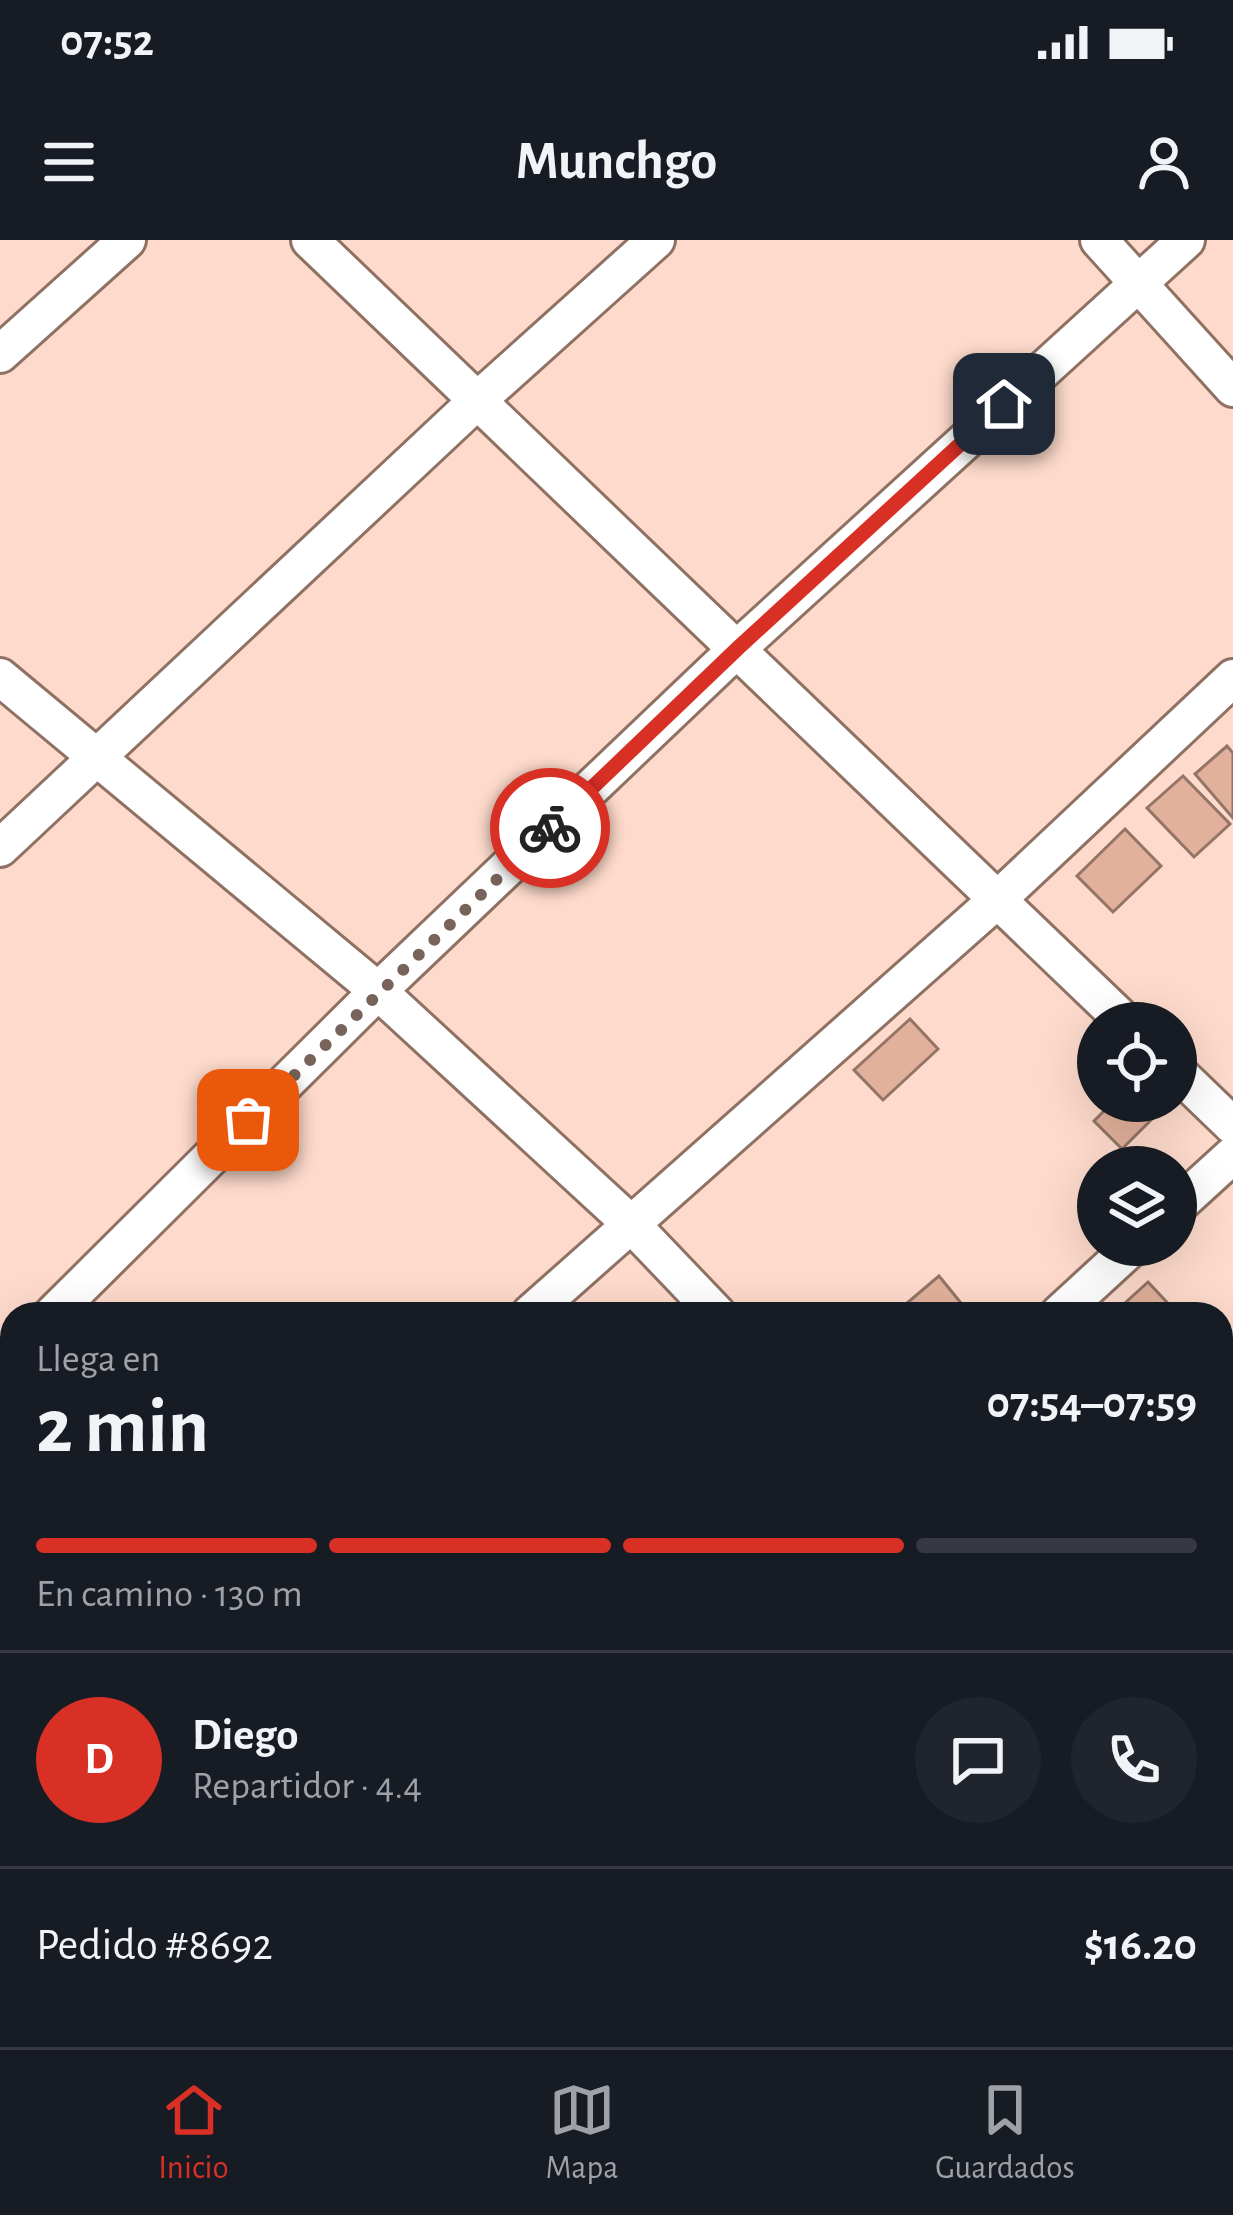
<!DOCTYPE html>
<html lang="es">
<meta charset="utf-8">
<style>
body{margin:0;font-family:"Alegreya Sans",sans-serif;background:#20242c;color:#f1f3f6;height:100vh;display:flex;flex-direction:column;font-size:45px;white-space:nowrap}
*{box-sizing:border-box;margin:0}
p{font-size:39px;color:#9ea1a6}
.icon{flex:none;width:66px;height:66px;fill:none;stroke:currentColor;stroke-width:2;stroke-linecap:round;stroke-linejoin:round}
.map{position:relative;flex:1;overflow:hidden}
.drawer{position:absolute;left:0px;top:1062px;width:1233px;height:747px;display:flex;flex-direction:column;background:#171b24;border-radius:36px 36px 0 0;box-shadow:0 12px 48px #0002}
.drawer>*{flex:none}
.buttons{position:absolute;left:1077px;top:762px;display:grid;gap:24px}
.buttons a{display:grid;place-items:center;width:120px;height:120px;border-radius:50%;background:#171b24;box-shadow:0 12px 48px #0002;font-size:60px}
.pin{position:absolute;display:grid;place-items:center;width:102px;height:102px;color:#fff;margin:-51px;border-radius:24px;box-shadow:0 6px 18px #0006}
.courier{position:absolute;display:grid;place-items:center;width:120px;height:120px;margin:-60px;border:9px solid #d93025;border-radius:50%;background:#fff;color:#222;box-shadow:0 3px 15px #0007}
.headline em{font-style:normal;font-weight:700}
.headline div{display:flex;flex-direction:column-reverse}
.headline{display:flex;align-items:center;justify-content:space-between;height:204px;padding:0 36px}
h1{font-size:78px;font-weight:700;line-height:90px}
.bar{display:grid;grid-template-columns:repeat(4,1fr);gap:18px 12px;align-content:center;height:144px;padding:0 36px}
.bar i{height:15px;border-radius:9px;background:#363941}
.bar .active{background:#d93025}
.bar p{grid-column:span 4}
.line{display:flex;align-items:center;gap:30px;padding:0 36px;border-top:3px solid #363941}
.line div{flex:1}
.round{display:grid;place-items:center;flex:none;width:126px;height:126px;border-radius:63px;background:#20242c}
.status{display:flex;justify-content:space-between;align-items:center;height:84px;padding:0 60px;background:#171b24;direction:ltr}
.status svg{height:33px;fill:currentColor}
header{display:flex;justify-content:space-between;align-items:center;height:156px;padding:0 36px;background:#171b24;font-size:54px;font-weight:700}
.tab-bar{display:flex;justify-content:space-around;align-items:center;height:168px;border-top:3px solid #363941;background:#171b24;font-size:33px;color:#9ea1a6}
.tab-bar a{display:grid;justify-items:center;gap:6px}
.tab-bar .active{color:#d93025}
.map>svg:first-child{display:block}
</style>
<div class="status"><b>07:52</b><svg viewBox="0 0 49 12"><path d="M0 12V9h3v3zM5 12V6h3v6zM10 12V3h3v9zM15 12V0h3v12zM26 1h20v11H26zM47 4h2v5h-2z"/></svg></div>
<header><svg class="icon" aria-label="menu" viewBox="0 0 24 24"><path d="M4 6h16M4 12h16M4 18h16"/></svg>Munchgo<svg class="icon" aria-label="person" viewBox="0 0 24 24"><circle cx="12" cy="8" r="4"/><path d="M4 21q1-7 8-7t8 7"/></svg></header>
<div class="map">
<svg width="1233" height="1807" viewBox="0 0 1233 1807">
<rect width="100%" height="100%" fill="#fddacb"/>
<!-- building -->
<path fill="#e2b19b" stroke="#937467" stroke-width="3" d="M1227,506L1233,513V578L1195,534Z
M1183,536L1230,584L1194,617L1147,568Z
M1125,589L1161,626L1113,672L1077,636Z
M910,779L938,809L883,860L854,830Z
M1114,861H1158L1164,867L1122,909L1094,881Z
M939,1036L961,1063L947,1074H894Z
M1148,1042L1178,1074H1113Z
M122,1797H129L140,1807H113Z
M536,1797H557L566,1807H525Z
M650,1797H679L688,1807H637Z"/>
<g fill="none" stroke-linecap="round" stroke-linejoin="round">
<!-- minor casing -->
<g stroke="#8f7163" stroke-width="42">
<path id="minor" d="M310,0L1126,783
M1099,0L1233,148
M0,114L127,0
M0,437L378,751L632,985L717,1074
M0,608L479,159L656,0
M1176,831L1233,886
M1176,967L1233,915
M53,1074L378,751L738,408L1186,0
M530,1074L998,659L1233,438
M1059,1074L1134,1005
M0,1125L12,1114
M1221,1402L1233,1392
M1221,1577L1233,1590
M0,1583L12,1571
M746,1797L756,1807
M236,1807L248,1797
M785,1807L795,1797"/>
</g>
<!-- minor -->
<use href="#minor" stroke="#fff" stroke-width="36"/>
</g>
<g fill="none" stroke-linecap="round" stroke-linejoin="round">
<!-- done -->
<path stroke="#78635b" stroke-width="12" stroke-dasharray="0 21.6" d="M248,880L550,588"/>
<!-- route -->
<path stroke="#d93025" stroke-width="15" d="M550,588L738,408L1004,164"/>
</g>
</svg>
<div class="buttons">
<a><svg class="icon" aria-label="locate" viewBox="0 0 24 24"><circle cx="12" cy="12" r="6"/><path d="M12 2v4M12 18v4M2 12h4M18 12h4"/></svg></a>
<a><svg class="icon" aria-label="layers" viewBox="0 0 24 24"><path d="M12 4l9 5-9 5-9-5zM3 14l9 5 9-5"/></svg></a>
</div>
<div class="pin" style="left:248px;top:880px;background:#ea580c"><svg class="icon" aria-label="bag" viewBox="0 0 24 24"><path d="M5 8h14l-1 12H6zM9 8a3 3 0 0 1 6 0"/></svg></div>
<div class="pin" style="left:1004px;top:164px;background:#1f2937"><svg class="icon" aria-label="home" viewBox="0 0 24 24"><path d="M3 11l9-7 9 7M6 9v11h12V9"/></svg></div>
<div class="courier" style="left:550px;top:588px"><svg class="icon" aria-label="bike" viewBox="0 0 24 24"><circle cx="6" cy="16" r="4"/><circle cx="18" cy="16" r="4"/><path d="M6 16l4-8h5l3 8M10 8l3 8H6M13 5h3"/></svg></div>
<section class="drawer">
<div class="headline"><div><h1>2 min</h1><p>Llega en</p></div><em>07:54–07:59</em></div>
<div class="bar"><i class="active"></i><i class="active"></i><i class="active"></i><i></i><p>En camino · 130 m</p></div>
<div class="line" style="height:216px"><b class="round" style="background:#d93025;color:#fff">D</b><div><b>Diego</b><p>Repartidor · 4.4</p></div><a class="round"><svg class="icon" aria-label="chat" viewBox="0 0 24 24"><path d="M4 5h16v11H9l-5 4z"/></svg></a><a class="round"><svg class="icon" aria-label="phone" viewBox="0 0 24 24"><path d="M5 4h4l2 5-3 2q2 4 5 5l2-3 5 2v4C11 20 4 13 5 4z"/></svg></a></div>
<div class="line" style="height:156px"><div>Pedido #8692</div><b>$16.20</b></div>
</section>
</div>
<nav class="tab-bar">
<a class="active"><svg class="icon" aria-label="home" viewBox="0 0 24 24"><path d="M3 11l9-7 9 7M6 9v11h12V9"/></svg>Inicio</a>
<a><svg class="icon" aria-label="map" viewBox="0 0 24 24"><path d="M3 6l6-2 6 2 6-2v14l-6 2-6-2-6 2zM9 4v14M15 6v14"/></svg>Mapa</a>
<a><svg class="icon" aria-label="saved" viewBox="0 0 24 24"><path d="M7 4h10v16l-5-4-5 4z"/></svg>Guardados</a>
</nav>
